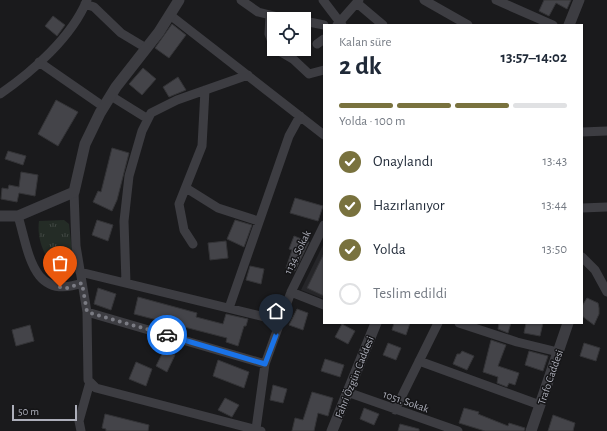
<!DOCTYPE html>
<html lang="tr">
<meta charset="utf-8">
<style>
body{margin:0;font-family:"Alegreya Sans",sans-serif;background:#f2f2f3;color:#1f2937;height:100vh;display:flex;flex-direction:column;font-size:15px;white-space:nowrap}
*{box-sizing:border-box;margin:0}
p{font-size:13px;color:#747a83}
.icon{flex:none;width:22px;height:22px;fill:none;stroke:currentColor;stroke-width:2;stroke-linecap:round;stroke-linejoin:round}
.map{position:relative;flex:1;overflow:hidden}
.details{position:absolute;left:323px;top:24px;width:260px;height:300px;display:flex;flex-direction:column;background:#fff;border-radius:0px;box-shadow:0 1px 3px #0004}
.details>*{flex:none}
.fabs{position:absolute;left:267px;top:12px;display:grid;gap:8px}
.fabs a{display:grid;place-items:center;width:44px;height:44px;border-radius:0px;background:#fff;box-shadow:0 1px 3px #0004;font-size:20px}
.scale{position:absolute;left:12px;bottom:10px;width:65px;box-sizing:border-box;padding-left:4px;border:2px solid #adafba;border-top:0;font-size:11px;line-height:14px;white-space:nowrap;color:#adafba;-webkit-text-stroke:3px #151517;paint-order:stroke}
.pin{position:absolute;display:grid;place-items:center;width:34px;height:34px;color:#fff;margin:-41px -17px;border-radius:50% 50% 50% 0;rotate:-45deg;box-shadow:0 0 4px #0007}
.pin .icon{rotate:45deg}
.courier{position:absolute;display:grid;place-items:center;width:40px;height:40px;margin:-20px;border:3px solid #1a73e8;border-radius:50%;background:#fff;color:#222;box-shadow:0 1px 5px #0007}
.summary em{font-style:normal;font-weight:700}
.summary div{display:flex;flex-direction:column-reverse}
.summary{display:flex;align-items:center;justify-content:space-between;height:68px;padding:0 16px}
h1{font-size:26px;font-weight:700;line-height:30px}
.bar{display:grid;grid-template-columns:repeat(4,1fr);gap:6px 4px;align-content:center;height:48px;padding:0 16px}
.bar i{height:5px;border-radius:3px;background:#e0e1e3}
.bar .selected{background:#79723e}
.bar p{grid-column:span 4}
ol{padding:0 16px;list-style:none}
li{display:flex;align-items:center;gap:12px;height:44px}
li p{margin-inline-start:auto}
li .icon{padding:4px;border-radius:50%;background:#79723e;color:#fff;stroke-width:4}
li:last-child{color:#747a83}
li i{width:22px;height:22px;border:2px solid #e0e1e3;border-radius:50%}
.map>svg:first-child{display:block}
</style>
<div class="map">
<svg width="607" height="431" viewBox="0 0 607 431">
<defs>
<pattern id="park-tufts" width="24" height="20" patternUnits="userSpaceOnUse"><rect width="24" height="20" fill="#242c26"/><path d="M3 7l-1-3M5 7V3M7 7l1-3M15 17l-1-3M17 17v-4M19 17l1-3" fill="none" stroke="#414843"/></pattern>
</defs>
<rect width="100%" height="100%" fill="#1a1a1c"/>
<!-- built -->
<path fill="#262629" d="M324,243V299L301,290Z"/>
<!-- park -->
<path fill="url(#park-tufts)" d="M64,220L69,224L74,269L72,274L68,276C48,267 36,243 39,221Z"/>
<!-- building -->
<path fill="#444449" stroke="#343437" d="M544,0H571L567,9L556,3L549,16L539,11Z
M53,16L65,25L57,36L45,26Z
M172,24L186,35L169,58L155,48Z
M143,68L156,79L142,95L129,84Z
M178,77L186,90L169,97L163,87Z
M56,100L78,112L58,146L38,134Z
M112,148L129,153L117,200L112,211L93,202L98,191L101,192Z
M8,151L26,156L23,165L5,159Z
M21,172L38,175L35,196L19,193L17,202L1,199L2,188L8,189L9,185L19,187Z
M295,198L323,206L318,221L290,213Z
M97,220L113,225L108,241L92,235Z
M235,220L252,225L244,247L227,239Z
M294,236L309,242L295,271L286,268L292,250L289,249Z
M226,241L228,258L210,260L208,243Z
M324,253V296L307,288Z
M250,266L264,269L261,284L246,280Z
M98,288L116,294L111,310L94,304Z
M138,297L197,313L196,317L223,324L226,314L248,319L246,326H244L238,346L226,342L227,338L134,314Z
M587,298L598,303L599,308V314L594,325L582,316V306Z
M297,309L308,313L303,330L289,325Z
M394,323H410L406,335L392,330Z
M499,323H511L508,333L498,329Z
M526,323H543L540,336L524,333Z
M342,324L355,331L348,344L335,337Z
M30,325L34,341L16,346L12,330Z
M491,340L506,345L498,366L519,373L515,385L509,383L507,387L497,383L498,377L483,372Z
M388,343L401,348L396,360L383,355Z
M584,343L600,348L596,361L580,356Z
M164,350L175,355L167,372L156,366Z
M462,351L474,356L467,370L453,364L457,354H460Z
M529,351L548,356L543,371L525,365Z
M325,359L344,365L340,377L321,371Z
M218,360L249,372L244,388L213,376Z
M136,362L152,369L146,386L129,379Z
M273,385L287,389L283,403L270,400Z
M312,392L333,398L328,416L318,413L314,431H292L295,418L303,420Z
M225,398L239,405L232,417L218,410Z
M364,408L379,414L374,425L360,419Z
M464,408L479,412L478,414L508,426L509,423L525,428L524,431H485L459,423Z
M105,414L149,425L148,431H106V429L102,428Z
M553,415L575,423L573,431H548Z
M400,424L419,429V431H398Z"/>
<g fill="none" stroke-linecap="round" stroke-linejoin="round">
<!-- minor -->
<path stroke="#3d3d42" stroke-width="9" d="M241,0L258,12L278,17L295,19
M323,0L342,25
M424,0L468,25
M496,0L553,25
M357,3L383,25
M85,4L94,7L121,33L146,48
M170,15L324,135
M270,15L269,34L274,47
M304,21L324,25
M337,25L359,0
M317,44L324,39
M276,49L293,59L309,74L324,70
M39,62L104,107
M0,94C32,72 72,37 87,0
M111,96L148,119
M582,132L607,131
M186,188L218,208L258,221
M74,192L76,246L87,312L88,380L96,388L261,431
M582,208L607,207
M18,216C29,252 32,301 82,283
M193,244L184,230L179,204L202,146L205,90
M582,257L595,270L607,292
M80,272L281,321
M126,283L124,221L129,176L142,131L151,113L177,100L248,75
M291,292L324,305
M229,308L289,136L300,116
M87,312L265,364
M459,323L517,342L558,352
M419,361L540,405
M347,392L458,431
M395,410L438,323
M256,429L265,364L291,292L324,225
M81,431L79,421L90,382"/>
<!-- tertiary -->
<path stroke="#3d3d42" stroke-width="11" d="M569,25L579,0
M0,216H18L74,192L85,144L100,113L116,87L159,32L179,0
M332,431L376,323
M531,431L568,323"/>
</g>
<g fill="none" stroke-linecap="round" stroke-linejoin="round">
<!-- done -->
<path stroke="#7a7b83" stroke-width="4" stroke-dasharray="0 7.2" d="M60,287L68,288L82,283L87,312L167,335"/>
<!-- route -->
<path stroke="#1a73e8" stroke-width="5" d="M167,335L265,364L276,335"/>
</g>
<g text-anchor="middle" stroke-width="3" stroke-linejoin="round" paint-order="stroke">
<!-- street labels -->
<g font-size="11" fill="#adafba" stroke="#151517">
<text transform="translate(297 252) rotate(-64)" y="4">1134. Sokak</text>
<text transform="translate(354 377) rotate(-68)" y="4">Fahri Özgün Caddesi</text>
<text transform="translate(550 377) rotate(-71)" y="4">Trafo Caddesi</text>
<text transform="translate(406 401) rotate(19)" y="4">1051. Sokak</text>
</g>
</g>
</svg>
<div class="fabs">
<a><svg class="icon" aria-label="locate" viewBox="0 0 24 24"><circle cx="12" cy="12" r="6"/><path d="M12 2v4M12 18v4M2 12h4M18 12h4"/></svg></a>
</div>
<div class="scale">50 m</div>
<div class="pin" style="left:60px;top:287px;background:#ea580c"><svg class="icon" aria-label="bag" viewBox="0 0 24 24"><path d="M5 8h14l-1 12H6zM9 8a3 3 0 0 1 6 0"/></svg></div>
<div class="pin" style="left:276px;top:335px;background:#1f2937"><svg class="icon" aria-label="home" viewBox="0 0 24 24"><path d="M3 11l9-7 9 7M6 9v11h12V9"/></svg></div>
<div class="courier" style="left:167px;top:335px"><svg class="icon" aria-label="car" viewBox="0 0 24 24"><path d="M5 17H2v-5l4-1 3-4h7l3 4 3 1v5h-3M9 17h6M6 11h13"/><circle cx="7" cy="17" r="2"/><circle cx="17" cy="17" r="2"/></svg></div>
<section class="details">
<div class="summary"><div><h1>2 dk</h1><p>Kalan süre</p></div><em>13:57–14:02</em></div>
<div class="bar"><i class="selected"></i><i class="selected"></i><i class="selected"></i><i></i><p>Yolda · 100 m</p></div>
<ol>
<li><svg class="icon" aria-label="check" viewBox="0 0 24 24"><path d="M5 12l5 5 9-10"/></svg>Onaylandı<p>13:43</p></li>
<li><svg class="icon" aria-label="check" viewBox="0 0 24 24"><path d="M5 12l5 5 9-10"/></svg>Hazırlanıyor<p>13:44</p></li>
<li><svg class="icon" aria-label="check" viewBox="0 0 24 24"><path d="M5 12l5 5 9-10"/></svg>Yolda<p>13:50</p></li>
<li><i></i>Teslim edildi</li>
</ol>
</section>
</div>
